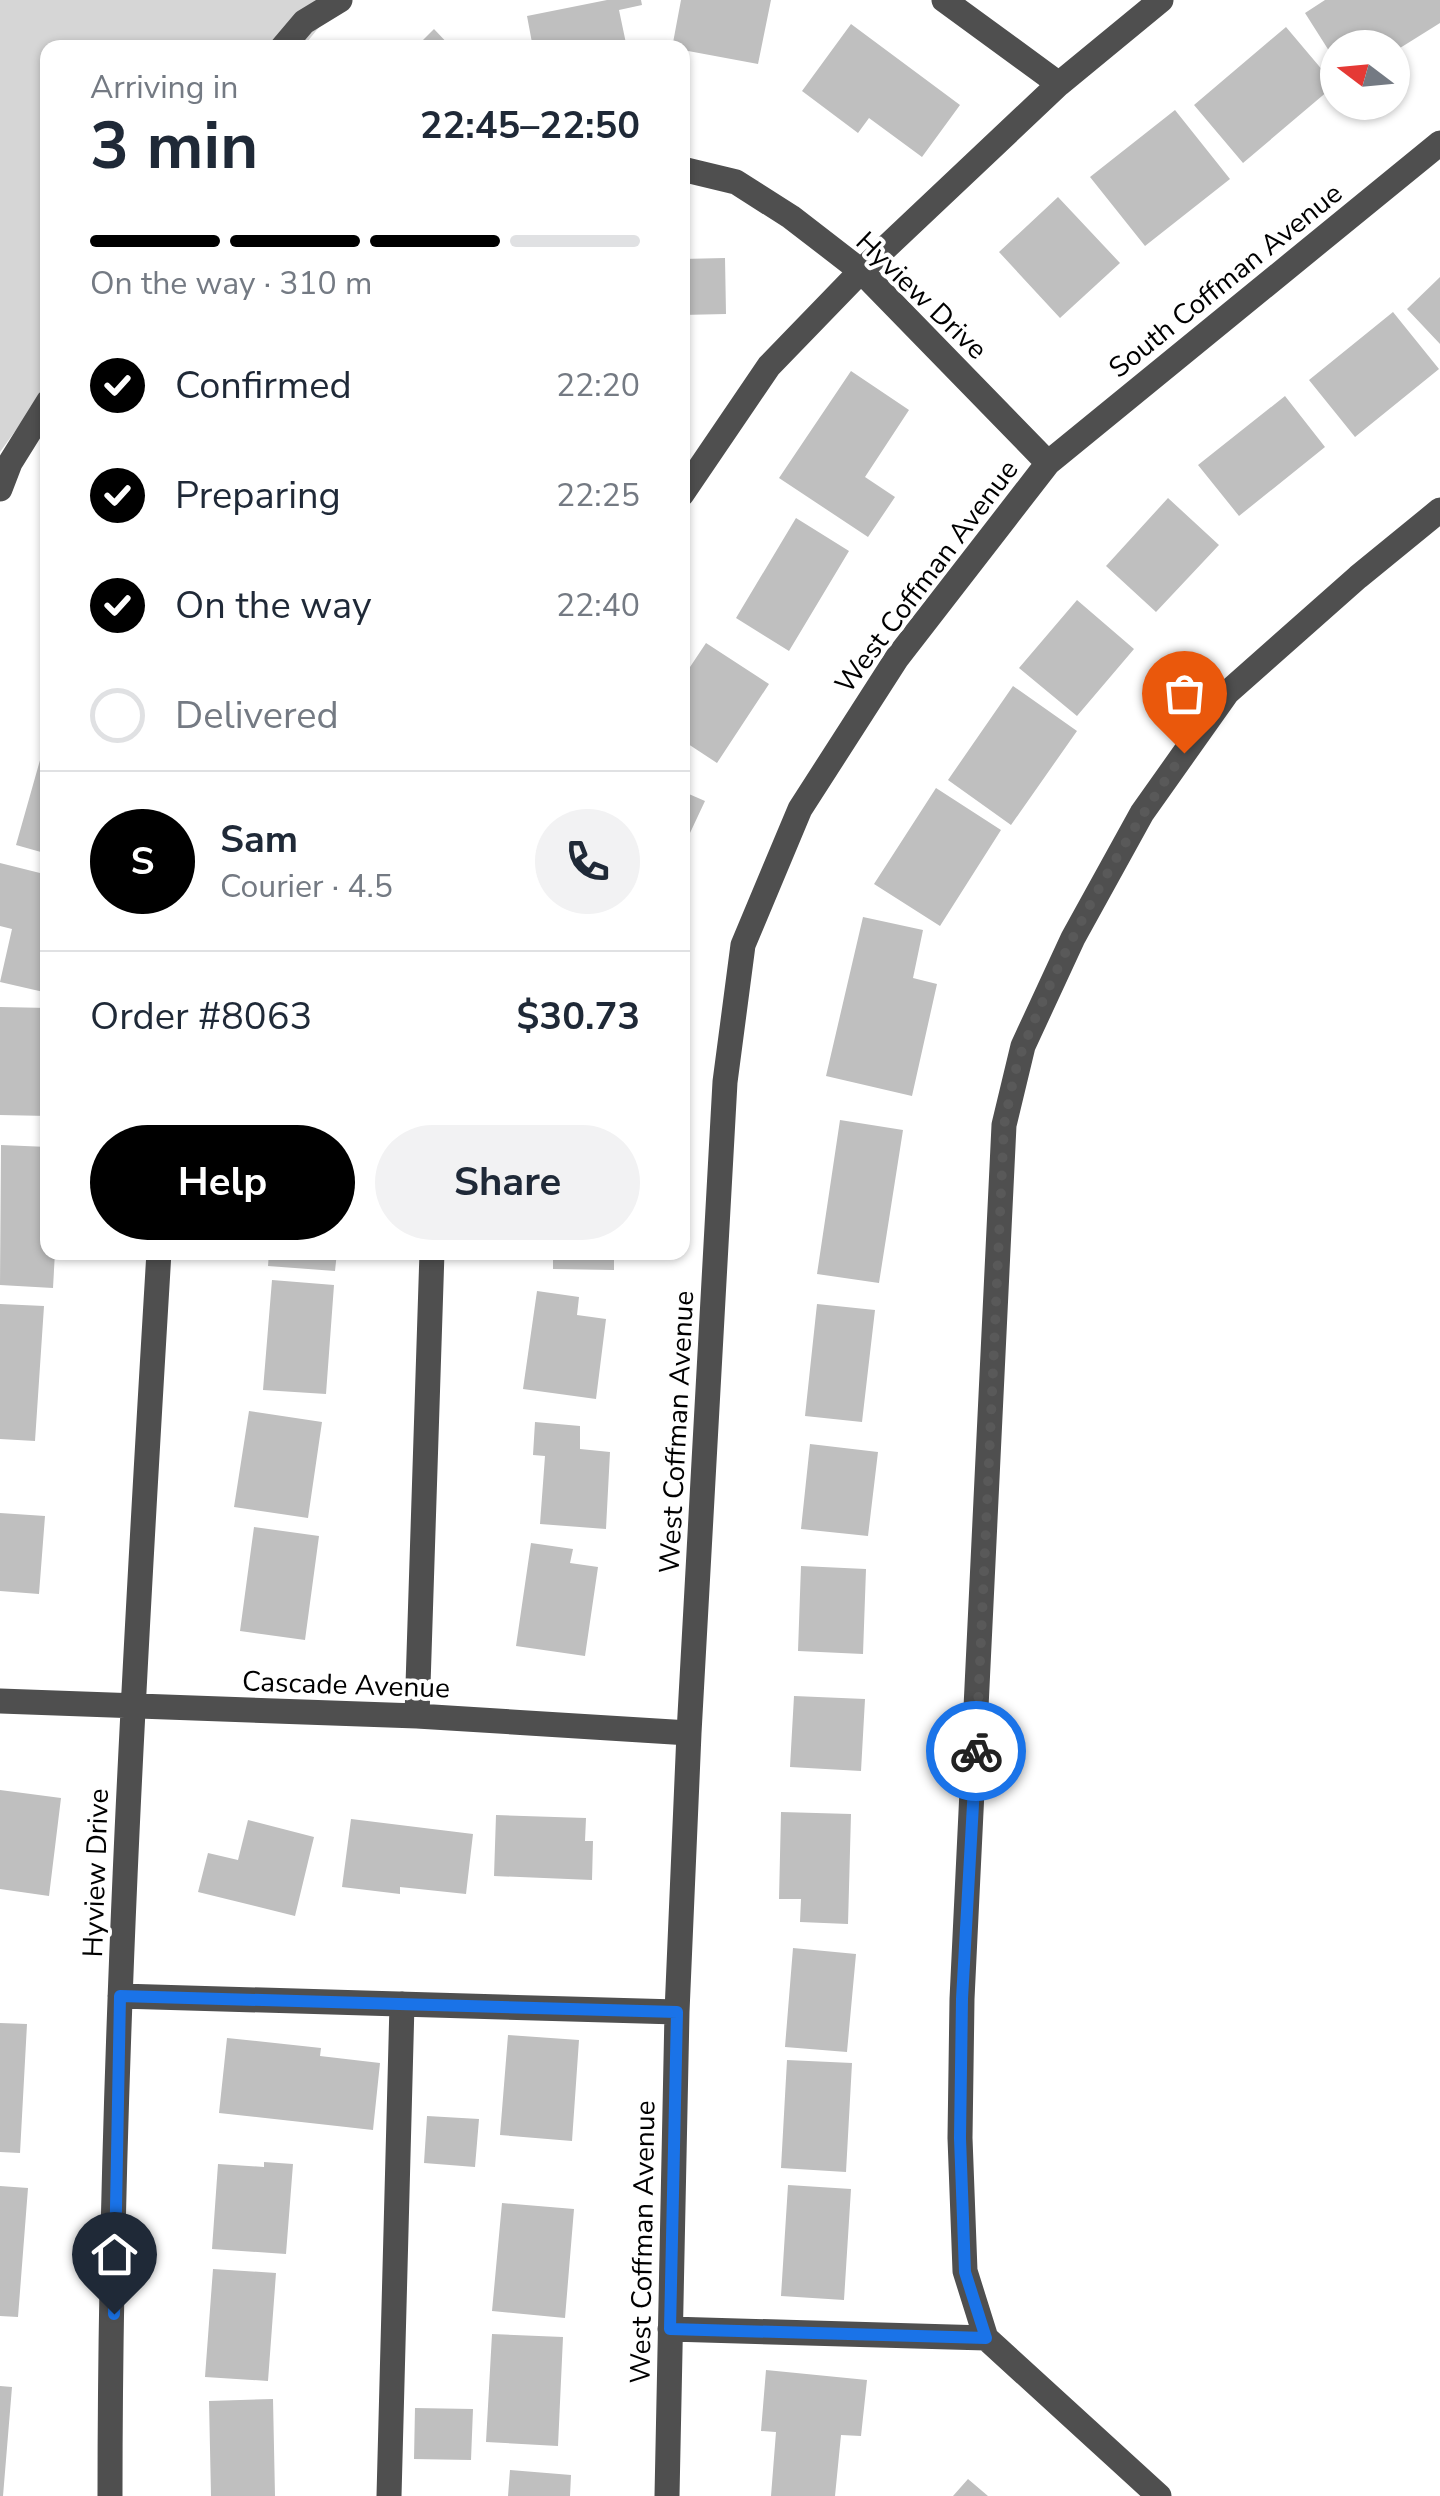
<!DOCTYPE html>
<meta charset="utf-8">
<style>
body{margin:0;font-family:"Nunito Sans",sans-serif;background:#f2f2f3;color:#1f2937;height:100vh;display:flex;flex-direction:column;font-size:38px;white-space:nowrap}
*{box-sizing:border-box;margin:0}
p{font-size:32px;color:#747a83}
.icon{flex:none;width:55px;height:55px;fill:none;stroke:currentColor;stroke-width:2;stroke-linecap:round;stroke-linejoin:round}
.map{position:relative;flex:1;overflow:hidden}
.details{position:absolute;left:40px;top:40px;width:650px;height:1220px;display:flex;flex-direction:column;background:#fff;border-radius:20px;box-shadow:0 2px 8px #0004}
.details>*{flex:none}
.needle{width:65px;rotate:286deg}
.tools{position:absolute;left:1320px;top:30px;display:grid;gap:20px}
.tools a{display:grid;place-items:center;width:90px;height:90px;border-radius:50%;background:#fff;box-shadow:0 2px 8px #0004;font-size:50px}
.pin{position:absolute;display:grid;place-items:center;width:85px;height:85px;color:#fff;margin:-102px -42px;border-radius:50% 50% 50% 0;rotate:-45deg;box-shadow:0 0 10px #0007}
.pin .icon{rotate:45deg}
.courier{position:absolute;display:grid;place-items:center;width:100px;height:100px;margin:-50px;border:8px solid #1a73e8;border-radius:50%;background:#fff;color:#222;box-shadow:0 2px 12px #0007}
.headline em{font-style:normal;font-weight:700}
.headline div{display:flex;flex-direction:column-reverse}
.headline{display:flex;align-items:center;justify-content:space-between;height:170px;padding:0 50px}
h1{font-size:65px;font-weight:700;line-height:75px}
.bar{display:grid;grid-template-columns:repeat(4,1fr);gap:15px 10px;align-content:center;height:120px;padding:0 50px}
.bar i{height:12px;border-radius:8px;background:#e0e1e3}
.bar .current{background:#000}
.bar p{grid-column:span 4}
.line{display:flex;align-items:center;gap:25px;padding:0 50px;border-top:2px solid #e0e1e3}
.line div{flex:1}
.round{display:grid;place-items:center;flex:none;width:105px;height:105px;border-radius:52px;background:#f2f2f3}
ol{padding:0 50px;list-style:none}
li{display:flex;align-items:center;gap:30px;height:110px}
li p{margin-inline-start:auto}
li .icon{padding:10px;border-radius:50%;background:#000;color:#fff;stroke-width:4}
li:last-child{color:#747a83}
li i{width:55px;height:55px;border:5px solid #e0e1e3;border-radius:50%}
.button{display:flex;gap:20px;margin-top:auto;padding:20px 50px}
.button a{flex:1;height:115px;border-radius:60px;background:#000;color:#fff;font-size:40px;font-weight:700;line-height:115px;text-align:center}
.button a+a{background:#f2f2f3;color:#1f2937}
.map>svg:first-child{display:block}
</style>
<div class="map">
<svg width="1440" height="2496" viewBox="0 0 1440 2496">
<rect width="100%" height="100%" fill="#fff"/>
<!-- green -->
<path fill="#d6d6d6" d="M0,0H341L303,47L48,48L47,387L0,452Z"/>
<!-- building -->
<path fill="#bfbfbf" d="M607,0H641L642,5L619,10L627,48H533L527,16Z
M681,0H771L758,64L672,48Z
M1325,0H1440V23L1392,53V48H1338V65L1305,13Z
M851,24L960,105L922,157L869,118L858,133L802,91Z
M1286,27L1335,85L1243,163L1194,105Z
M434,29L452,48H415Z
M1175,110L1230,179L1145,246L1090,177Z
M1058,197L1120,263L1060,318L999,252Z
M725,258L726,314L682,315V259Z
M1440,277V344L1407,309Z
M1393,312L1439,369L1355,437L1309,380Z
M851,371L909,410L865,477L895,497L868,537L779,478Z
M1285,396L1325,447L1239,516L1198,465Z
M1168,498L1219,545L1156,612L1106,566Z
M796,518L849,551L789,651L736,618Z
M1077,600L1134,649L1077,716L1019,668Z
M706,643L769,684L717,763L682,740V679Z
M1013,686L1077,731L1011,825L948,780Z
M46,739H48V854L16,845Z
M936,788L1001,830L940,926L874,884Z
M682,791L705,801L682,850Z
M0,863L48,875V993L0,982L12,929L0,926Z
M863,917L923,930L913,978L937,984L912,1096L826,1076Z
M0,1007L48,1008V1116L0,1115Z
M840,1120L903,1130L879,1283L817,1274Z
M1,1145L48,1147V1252H55L53,1288L0,1285Z
M269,1252H337L335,1271L268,1266Z
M553,1252H614V1270L553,1269Z
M272,1280L334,1285L326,1394L263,1390Z
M537,1291L579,1297L577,1315L606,1319L596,1399L523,1389Z
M0,1304L44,1306L35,1441L0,1439Z
M817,1304L875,1310L862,1422L805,1416Z
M249,1411L322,1422L308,1518L234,1507Z
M535,1422L580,1426V1449L610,1452L606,1529L540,1524L545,1456L533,1455Z
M810,1444L878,1452L868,1536L801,1529Z
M0,1513L45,1516L39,1594L0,1591Z
M254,1527L319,1536L305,1640L240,1631Z
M531,1543L573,1549L570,1563L598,1567L585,1656L516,1646Z
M801,1566L866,1569L863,1654L798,1651Z
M794,1696L865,1699L861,1771L790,1767Z
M0,1790L61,1798L49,1896L0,1889Z
M781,1812L851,1814L848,1924L800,1922L801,1899H779Z
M496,1815L586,1818L585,1841H593L592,1880L494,1876Z
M351,1819L473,1834L466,1894L400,1887V1894L342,1887Z
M248,1820L314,1837L295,1916L198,1892L208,1853L238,1860Z
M793,1948L856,1954L847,2052L785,2047Z
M0,2023L27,2024L20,2153L0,2152Z
M508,2035L579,2040L572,2141L500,2135Z
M227,2038L321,2048L320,2056L380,2063L373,2130L219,2113Z
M787,2060L852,2063L846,2172L781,2168Z
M427,2116L479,2119L475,2167L424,2163Z
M264,2162L293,2164L286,2254L212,2249L218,2164L264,2167Z
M788,2185L851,2189L844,2300L781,2296Z
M0,2186L28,2188L18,2317L0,2316Z
M502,2203L574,2209L565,2318L492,2311Z
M213,2269L276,2273L268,2381L205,2377Z
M492,2334L563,2337L558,2446L486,2442Z
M766,2370L867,2380L861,2436L841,2435L835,2496H771L776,2432L761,2431Z
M0,2386L12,2387L3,2496H0Z
M273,2399L275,2496H211L209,2401Z
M415,2408L473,2409L471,2460L414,2459Z
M510,2470L571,2475L570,2496H508Z
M968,2479L988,2496H953Z"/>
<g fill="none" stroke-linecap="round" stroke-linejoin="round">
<!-- minor -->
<path stroke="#4f4f4f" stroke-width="25" d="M944,0L1059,84
M282,48L304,22L340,0
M682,169L736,182L791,217L861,271L1048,463
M0,489L10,463L48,402
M682,494L769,366L861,271L1059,84L1161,0
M0,1701L417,1716L689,1733
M417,1716L432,1252
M120,1996L677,2012
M670,2329L986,2338
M110,2496C110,2081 134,1667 159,1252
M389,2496L402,2004
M667,2496L677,2012L689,1733L725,1082L743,945L800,809L897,658L1048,463L1440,143
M1159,2496L986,2338L965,2271L960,2138L962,1999L1004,1125L1023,1046L1073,938L1142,813L1227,693L1358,577L1440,510"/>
</g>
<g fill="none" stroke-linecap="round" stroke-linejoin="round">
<!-- done -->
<path stroke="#595959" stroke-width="10" stroke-dasharray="0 18" d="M976,1751L1004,1125C1010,1098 1014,1068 1025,1043C1066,941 1121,843 1184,753"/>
<!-- route -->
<path stroke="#1a73e8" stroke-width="12" d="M114,2314L120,1996L677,2012L670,2329L986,2338L965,2272L960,2138L962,1999L976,1751"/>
</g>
<g text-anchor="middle" stroke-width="8" stroke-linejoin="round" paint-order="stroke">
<!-- street labels -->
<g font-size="28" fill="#000" stroke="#fff">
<text transform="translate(1225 280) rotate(-39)" y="10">South Coffman Avenue</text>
<text transform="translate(922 295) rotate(44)" y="10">Hyview Drive</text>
<text transform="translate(926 576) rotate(-53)" y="10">West Coffman Avenue</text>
<text transform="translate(676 1432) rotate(-87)" y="10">West Coffman Avenue</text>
<text transform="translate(346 1684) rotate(2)" y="10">Cascade Avenue</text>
<text transform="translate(95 1873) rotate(-88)" y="10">Hyview Drive</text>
<text transform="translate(642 2242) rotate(-89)" y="10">West Coffman Avenue</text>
</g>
</g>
</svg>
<div class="tools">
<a><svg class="needle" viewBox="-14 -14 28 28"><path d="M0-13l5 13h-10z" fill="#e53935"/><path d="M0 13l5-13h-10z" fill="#747a83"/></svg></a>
</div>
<div class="pin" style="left:1184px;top:753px;background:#ea580c"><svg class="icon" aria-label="bag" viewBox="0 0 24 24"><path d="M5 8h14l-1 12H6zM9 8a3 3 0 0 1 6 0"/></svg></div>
<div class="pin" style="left:114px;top:2314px;background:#1f2937"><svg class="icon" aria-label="home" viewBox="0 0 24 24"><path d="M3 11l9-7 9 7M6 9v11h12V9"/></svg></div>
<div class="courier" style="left:976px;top:1751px"><svg class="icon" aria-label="bike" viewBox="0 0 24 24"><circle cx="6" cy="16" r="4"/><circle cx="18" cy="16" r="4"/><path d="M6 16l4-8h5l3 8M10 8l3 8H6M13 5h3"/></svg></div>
<section class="details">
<div class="headline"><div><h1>3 min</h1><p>Arriving in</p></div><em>22:45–22:50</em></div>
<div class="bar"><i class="current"></i><i class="current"></i><i class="current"></i><i></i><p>On the way · 310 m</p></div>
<ol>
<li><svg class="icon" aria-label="check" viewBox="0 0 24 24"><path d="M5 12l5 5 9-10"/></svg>Confirmed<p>22:20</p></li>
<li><svg class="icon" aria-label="check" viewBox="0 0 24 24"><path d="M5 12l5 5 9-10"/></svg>Preparing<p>22:25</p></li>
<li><svg class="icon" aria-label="check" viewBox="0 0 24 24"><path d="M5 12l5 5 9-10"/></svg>On the way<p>22:40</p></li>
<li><i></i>Delivered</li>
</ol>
<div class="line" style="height:180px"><b class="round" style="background:#000;color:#fff">S</b><div><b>Sam</b><p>Courier · 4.5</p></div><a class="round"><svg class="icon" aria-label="phone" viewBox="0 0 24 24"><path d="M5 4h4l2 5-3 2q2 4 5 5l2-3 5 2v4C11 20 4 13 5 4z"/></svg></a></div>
<div class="line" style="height:130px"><div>Order #8063</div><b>$30.73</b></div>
<div class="button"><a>Help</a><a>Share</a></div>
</section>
</div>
